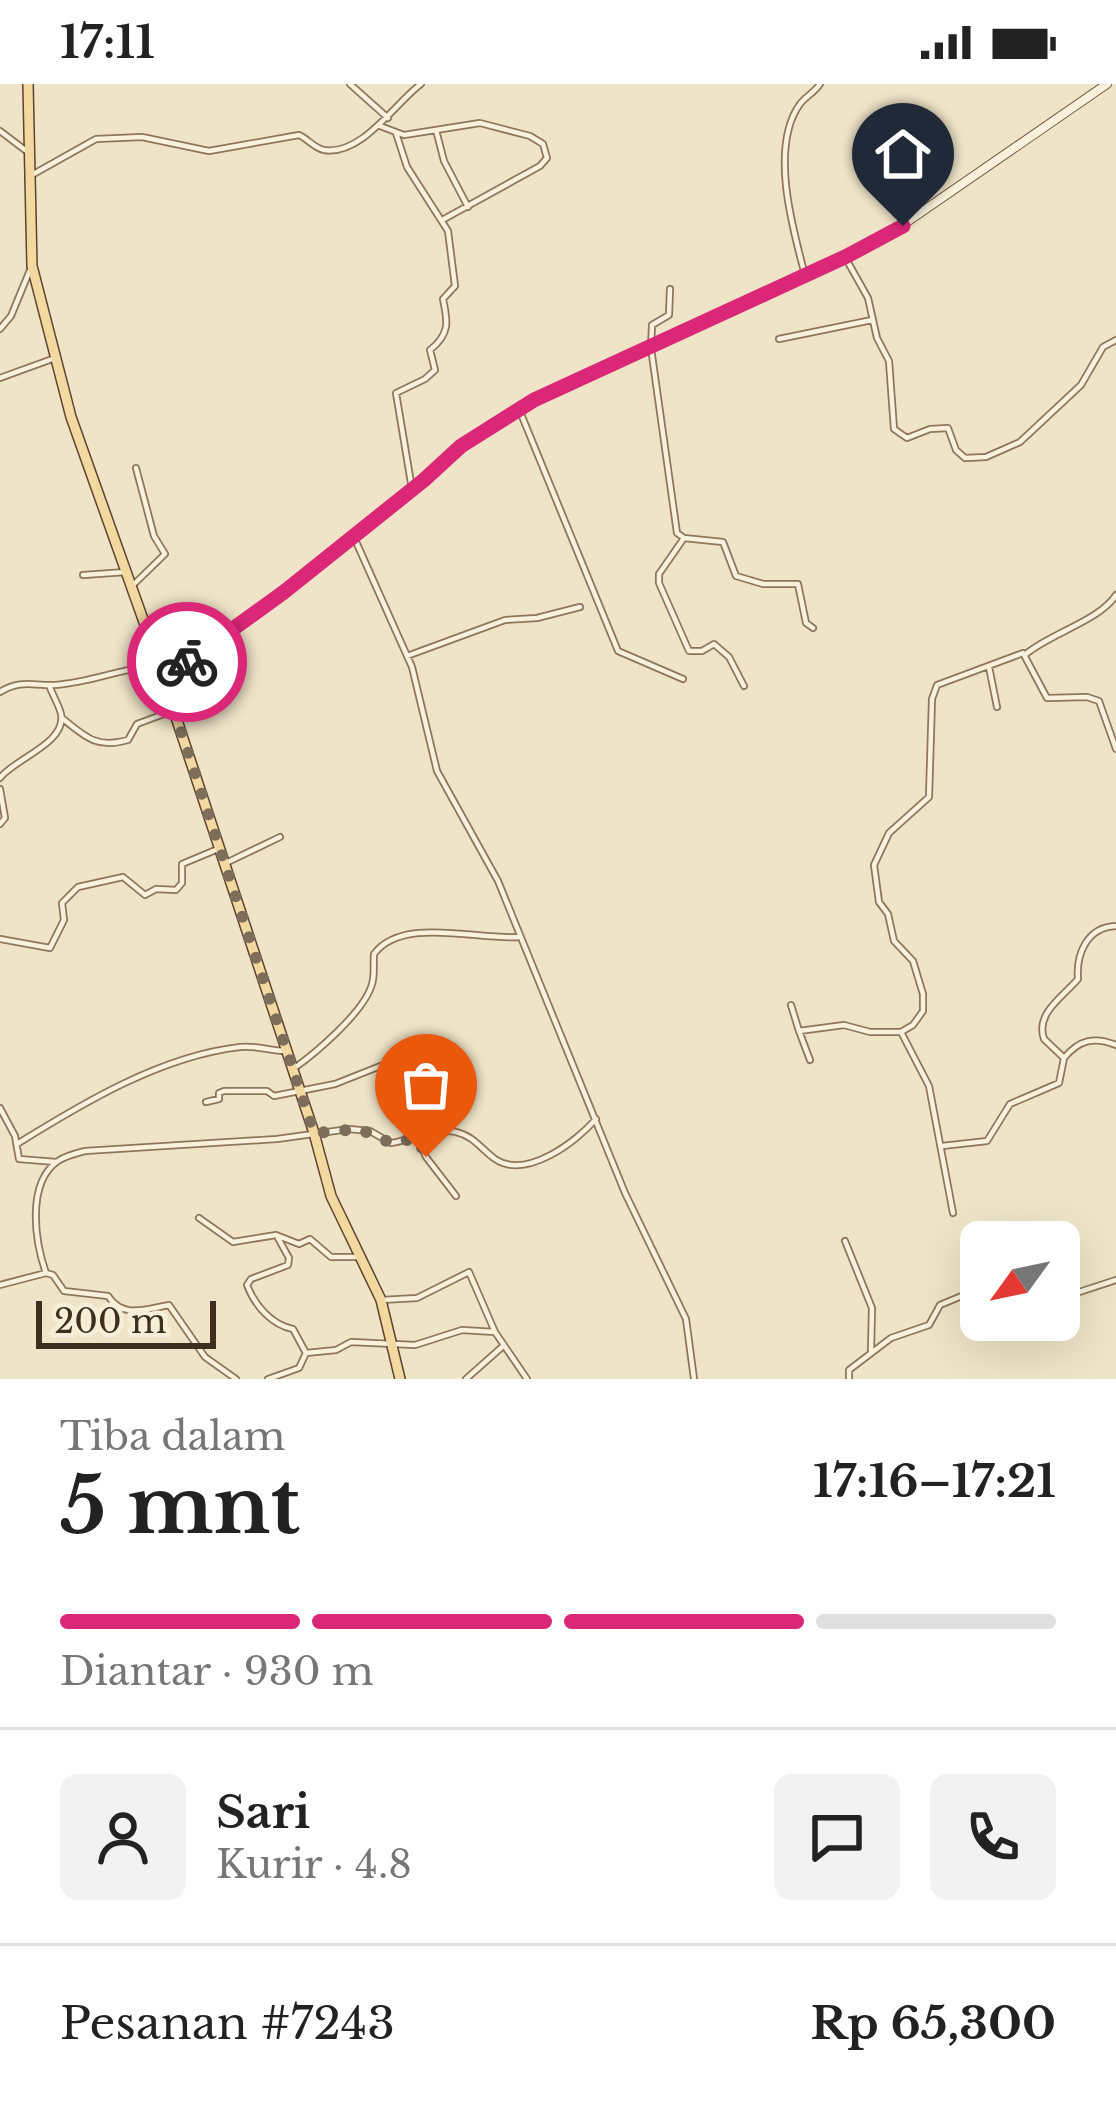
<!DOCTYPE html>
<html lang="id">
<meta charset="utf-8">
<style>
body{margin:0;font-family:"Libre Baskerville",serif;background:#f2f2f2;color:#222;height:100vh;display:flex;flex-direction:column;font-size:45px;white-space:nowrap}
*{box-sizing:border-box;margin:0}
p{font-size:39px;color:#767676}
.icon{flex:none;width:66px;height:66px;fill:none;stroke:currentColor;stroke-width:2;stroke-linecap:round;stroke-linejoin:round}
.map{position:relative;height:1295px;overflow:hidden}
.panel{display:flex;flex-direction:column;background:#fff;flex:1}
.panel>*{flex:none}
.needle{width:78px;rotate:237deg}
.controls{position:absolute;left:960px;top:1137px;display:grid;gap:24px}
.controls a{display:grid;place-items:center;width:120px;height:120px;border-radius:18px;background:#fff;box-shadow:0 12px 48px #0002;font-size:60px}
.scale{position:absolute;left:36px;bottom:30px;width:180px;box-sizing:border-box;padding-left:12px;border:6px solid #3d2e20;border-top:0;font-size:33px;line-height:42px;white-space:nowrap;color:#3d2e20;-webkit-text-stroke:9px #f7eed8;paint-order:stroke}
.pin{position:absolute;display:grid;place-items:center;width:102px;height:102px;color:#fff;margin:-123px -51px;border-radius:50% 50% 50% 0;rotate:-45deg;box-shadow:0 0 12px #0007}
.pin .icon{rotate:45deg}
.courier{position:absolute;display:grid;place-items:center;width:120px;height:120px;margin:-60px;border:9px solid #db2777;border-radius:50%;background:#fff;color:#222;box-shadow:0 3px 15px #0007}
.summary em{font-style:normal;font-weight:800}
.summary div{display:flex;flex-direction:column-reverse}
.summary{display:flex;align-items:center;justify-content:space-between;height:204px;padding:0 60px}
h1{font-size:78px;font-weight:800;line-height:90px}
.bar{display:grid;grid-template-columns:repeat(4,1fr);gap:18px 12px;align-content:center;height:144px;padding:0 60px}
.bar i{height:15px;border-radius:9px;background:#e0e0e0}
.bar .active{background:#db2777}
.bar p{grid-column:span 4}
.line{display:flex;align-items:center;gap:30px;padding:0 60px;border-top:3px solid #e0e0e0}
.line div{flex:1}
.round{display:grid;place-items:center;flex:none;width:126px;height:126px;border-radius:18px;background:#f2f2f2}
.status{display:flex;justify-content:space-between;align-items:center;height:84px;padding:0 60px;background:#fff;direction:ltr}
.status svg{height:33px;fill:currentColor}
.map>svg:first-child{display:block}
</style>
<div class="status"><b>17:11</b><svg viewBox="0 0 49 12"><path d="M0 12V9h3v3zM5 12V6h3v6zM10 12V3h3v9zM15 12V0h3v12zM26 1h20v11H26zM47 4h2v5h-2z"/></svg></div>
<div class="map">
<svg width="1116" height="1295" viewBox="0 0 1116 1295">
<rect width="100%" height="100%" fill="#f0e4c8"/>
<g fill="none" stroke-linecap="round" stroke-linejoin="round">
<!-- street casing -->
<g stroke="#8d765c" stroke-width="8">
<path id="street" d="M350,0L388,34
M380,42L404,51L480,39L530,52L543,60L547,74L540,82L444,135
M436,46L444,77L468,123
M0,47L29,69
M396,49L407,83L448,147L455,202L443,215C448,238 450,250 430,266L435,286L425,295L396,309L412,405
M30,92L96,55L142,53L209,67L299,51C308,55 314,64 324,66C362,72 396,18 421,0
M845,173L868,214L877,254L889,277L894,345L907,354L930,345L948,344L956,366L965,374L986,373L1020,358L1081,301L1103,263L1116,256
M805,191C793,146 769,63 800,20C806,12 814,9 820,0
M670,205L669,231L652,241L651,264L677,449L684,454L723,458L736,492L763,500H798L806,539L813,544
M0,245L11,232L30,186
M779,255L872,236
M0,294L55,274
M519,325L618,567L683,595
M353,451L412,583L437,687L498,797L625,1109L686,1235L694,1295
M684,454L659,490V499L689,567H702L714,560L729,573L744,602
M83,491L126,488
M131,503L165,470L154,452L136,384
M1026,570C1051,549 1099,537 1116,511
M407,572L505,536L537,534L580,523
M989,583L997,623
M0,608C21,595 33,602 55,601C93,598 122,584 159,581
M62,634C85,653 97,665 128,656L137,640L172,627
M0,694C14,675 67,659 61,630C59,621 52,610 49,601
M0,705L5,734L0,740
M228,778L280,753
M0,855L50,864L64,836L62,819L78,803L123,793L145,811L156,805L176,806L182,799V780L218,765
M791,921L799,947L844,941L870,948H901L913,941L923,927V910L913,877L894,857L888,830L879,818L874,781L889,749L929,713L932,615L937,601L1023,569L1047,614L1087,613L1099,617L1116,665
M799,947L810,976
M901,948L929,1002L953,1129
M1064,974L1044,955C1035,929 1063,913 1078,895C1076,870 1087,843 1116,842
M293,985C316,969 365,927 372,900C375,891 373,880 374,870C402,832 478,856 519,853
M206,1018L219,1015V1009L224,1007H267L274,1012L335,1000L388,979
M0,1024L15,1052L19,1075L56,1078
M418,1054L426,1073L456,1112
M17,1060C83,1019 161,972 240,963C256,961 270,967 286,967
M942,1062L987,1057L1010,1020L1059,999L1064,974C1079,956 1094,952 1116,961
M199,1134L233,1158L276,1151L299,1160L310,1155L331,1173H358
M278,1154L289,1174L288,1181L251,1195L247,1201C255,1222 272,1241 293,1245L306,1269
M845,1157L872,1224L871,1267
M0,1201L46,1189
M1059,1207L1064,1213L1116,1196
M381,1216L417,1214L469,1188L495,1248L527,1295
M236,1295L205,1273L169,1221C146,1225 123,1235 108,1212L64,1207L53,1191L46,1189C35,1158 26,1099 58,1077C65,1072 77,1069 85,1067L277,1055L349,1045L370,1047L391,1059C411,1056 437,1043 456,1048C474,1052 481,1065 495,1075C526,1096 576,1058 596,1035
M268,1295L299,1284L306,1269L336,1266L351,1258L415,1261L462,1246L495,1248
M466,1295L502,1263
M849,1295V1286L891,1254L929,1241L940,1221L981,1204"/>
</g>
<!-- secondary casing -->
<g stroke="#6f573f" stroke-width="10">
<path id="secondary" d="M163,593L270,519L484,346L544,310L651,264L891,149L1107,0"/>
</g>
<!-- primary casing -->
<g stroke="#5b4430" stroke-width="12">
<path id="primary" d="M28,0L32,182L71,333L150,555L314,1049L331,1112L381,1216L400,1295"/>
</g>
<!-- street -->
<use href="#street" stroke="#faf1dc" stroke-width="4.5"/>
<!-- secondary -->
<use href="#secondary" stroke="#faf1dc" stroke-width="8"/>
<!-- primary -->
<use href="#primary" stroke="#f3d9a0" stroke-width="9"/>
</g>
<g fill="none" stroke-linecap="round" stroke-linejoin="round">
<!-- done -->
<path stroke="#7c6e5b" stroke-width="12" stroke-dasharray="0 21.6" d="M187,578L163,593L314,1049L359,1045L391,1059L418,1054L426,1073"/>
<!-- route -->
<path stroke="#db2777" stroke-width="15" d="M187,578L284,508L424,396L461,362L534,316L845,173L903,142"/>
</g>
</svg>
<div class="controls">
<a><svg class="needle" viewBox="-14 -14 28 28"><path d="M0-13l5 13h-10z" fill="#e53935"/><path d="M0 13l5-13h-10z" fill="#767676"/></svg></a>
</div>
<div class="scale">200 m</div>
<div class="pin" style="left:426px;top:1073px;background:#ea580c"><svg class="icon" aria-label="bag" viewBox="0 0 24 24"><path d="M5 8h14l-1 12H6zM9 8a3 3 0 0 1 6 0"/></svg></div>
<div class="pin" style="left:903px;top:142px;background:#1f2937"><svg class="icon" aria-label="home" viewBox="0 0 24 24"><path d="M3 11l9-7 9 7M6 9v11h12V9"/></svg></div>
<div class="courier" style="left:187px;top:578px"><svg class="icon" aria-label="bike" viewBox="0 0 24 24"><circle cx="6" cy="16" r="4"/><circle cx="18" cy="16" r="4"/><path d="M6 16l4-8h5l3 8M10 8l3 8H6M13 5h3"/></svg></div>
</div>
<section class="panel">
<div class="summary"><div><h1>5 mnt</h1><p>Tiba dalam</p></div><em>17:16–17:21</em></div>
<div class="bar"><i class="active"></i><i class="active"></i><i class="active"></i><i></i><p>Diantar · 930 m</p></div>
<div class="line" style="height:216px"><a class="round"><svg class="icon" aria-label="person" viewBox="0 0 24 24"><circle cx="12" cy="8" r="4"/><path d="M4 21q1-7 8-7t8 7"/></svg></a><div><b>Sari</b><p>Kurir · 4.8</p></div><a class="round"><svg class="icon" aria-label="chat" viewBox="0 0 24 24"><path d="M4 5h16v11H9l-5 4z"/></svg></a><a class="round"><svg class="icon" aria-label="phone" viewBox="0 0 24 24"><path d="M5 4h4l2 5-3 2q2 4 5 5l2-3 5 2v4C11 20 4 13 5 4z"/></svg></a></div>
<div class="line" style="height:156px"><div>Pesanan #7243</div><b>Rp 65,300</b></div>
</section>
